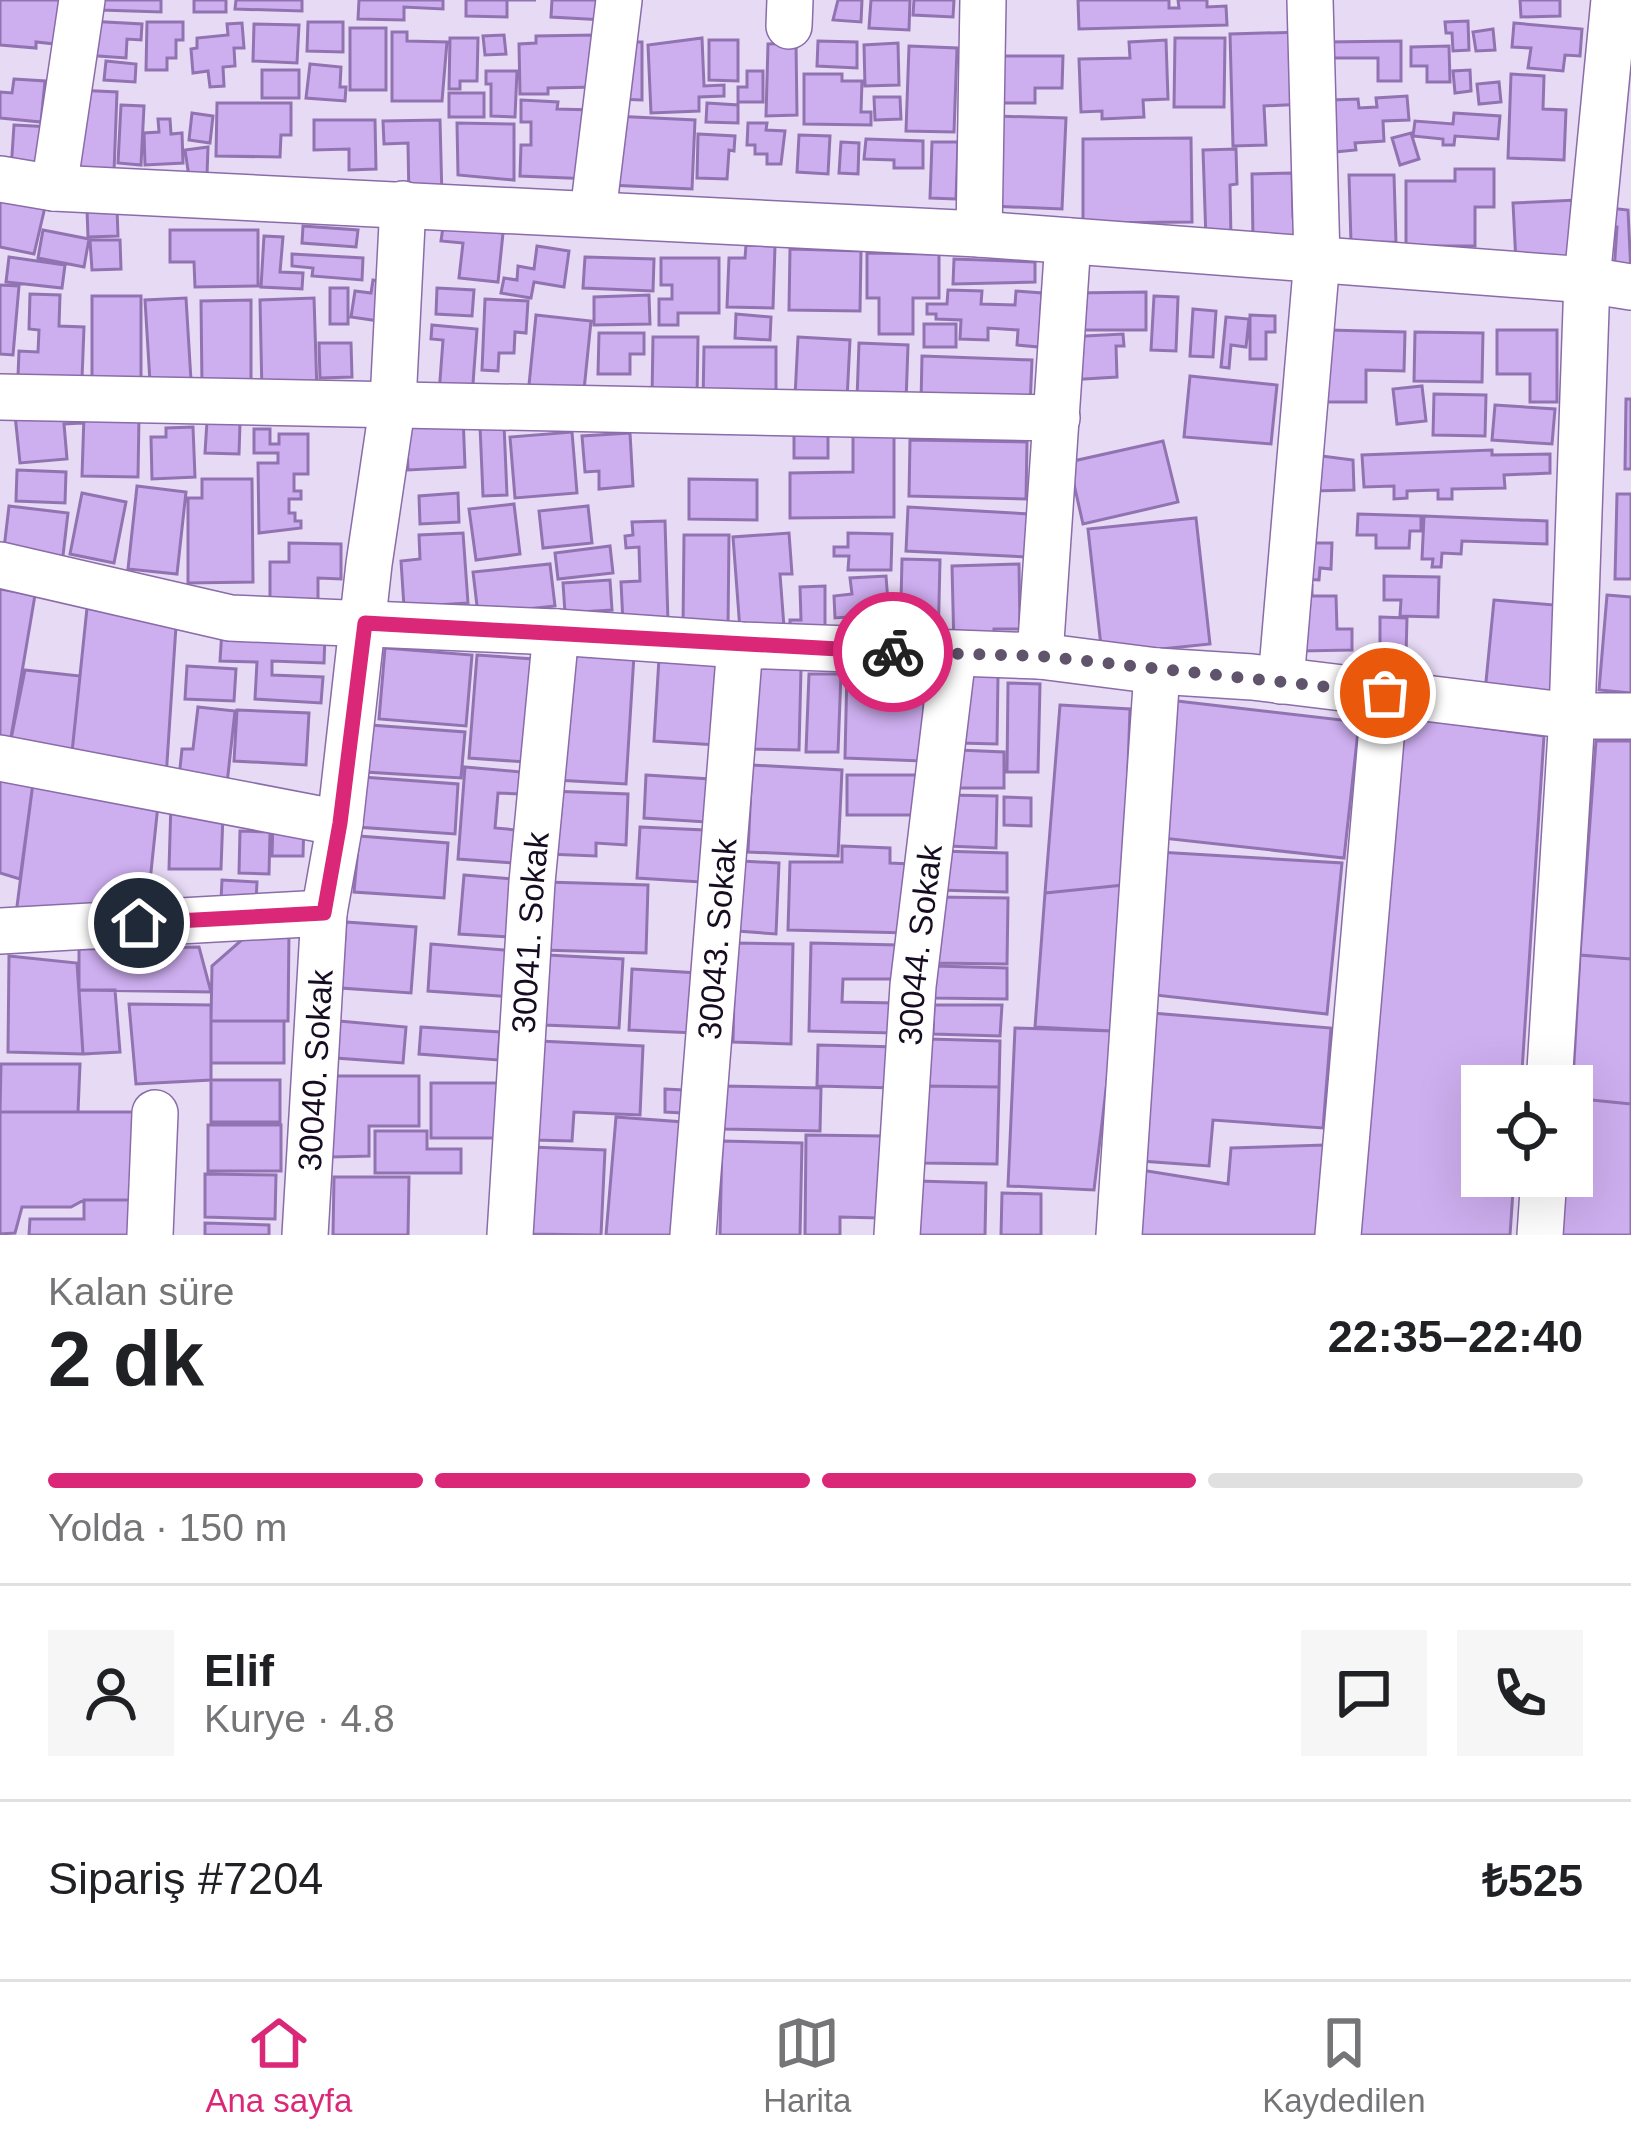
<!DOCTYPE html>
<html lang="tr">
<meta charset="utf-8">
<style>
body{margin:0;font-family:Helvetica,sans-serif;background:#f6f6f6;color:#202124;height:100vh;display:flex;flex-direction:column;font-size:45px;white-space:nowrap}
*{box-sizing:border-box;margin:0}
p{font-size:39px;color:#757577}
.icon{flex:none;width:66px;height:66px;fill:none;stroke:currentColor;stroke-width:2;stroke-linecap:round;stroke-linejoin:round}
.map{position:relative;height:1235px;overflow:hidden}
.drawer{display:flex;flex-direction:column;background:#fff;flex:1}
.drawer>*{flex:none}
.controls{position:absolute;left:1461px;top:1065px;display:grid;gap:24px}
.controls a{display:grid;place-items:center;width:132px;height:132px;border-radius:0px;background:#fff;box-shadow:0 12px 48px #0002;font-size:60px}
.pin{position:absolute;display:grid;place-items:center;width:102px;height:102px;color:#fff;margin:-51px;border:6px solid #fff;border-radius:50%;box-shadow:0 3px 12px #0007}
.courier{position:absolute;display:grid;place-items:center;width:120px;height:120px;margin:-60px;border:9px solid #db2777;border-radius:50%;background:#fff;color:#222;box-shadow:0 3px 15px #0007}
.head em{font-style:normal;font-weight:700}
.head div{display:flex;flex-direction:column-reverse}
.head{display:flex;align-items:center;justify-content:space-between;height:204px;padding:0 48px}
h1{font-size:78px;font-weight:700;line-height:90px}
.bar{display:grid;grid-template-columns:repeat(4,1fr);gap:18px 12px;align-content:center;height:144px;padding:0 48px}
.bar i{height:15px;border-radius:9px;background:#e0e0e0}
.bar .current{background:#db2777}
.bar p{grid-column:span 4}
.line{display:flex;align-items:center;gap:30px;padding:0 48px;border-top:3px solid #e0e0e0}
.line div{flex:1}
.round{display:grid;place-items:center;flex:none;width:126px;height:126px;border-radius:0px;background:#f6f6f6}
.menu{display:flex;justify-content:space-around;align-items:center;height:168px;border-top:3px solid #e0e0e0;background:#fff;font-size:33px;color:#757577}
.menu a{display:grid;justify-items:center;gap:6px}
.menu .current{color:#db2777}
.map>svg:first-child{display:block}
</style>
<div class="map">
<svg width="1631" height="1235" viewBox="0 0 1631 1235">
<rect width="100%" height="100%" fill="#e7daf5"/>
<!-- building -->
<path fill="#cdaeef" stroke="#9273b1" stroke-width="3" d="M0,0H60L55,44L36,42V48L0,45Z
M102,0H161V12L101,10Z
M194,0H226V12H194Z
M236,0H302V11L235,9Z
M359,0H443V9L404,7V20L358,19Z
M466,0H536H507V17L466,16Z
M552,0H605L604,20L551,17Z
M838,0H862L861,22L833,20Z
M871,0H910L909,30L869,28Z
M914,0H954L953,17L913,15Z
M1078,0H1169V8H1179L1178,0H1207V7L1226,6L1227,25L1079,29Z
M1520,0H1560V16L1521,17Z
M87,21L142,24L141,40L127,39L126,58L85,55Z
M1468,21L1469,50L1453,51L1452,33H1446L1445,22Z
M147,22H183V40H176V58H167V70H146Z
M308,22H343V52L307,51Z
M242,23L244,48H234L235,66L223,67L224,86L210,87L208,71L193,73L191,49L197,48V38L228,35L227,24Z
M1514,23L1582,29L1580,56L1565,55L1563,71L1528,68L1531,48L1512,47Z
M254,24L299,25L297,63L253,61Z
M350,28H386V90H350Z
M1493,29L1495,50L1476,51L1473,32Z
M392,32H407V41L447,42L442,101H392Z
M1303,32L1305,104L1264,106L1266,145L1233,146L1230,34Z
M504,35L506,54L485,55L483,36Z
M595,35L596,87L548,88V94H520L519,44L536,43V36Z
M450,38H478L477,81H460V89H449Z
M702,38L704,86L724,85V96L699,97V111L651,113L648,45Z
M1175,38H1225L1224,107H1174Z
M709,40H738V81L709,80Z
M1166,40L1168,99L1143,100L1144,117L1102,119V111L1081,112L1079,59L1130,58L1129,42Z
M818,41L857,42V68L817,66Z
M1401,41V81H1378V58H1326V42Z
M624,42H642V100L616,99Z
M796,43L797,115L766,116L768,44Z
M898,43L899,85L865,86L864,45Z
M909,46L957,48L954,132L906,131Z
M1449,46L1450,82H1427V66H1411V47Z
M1003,56H1063L1062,88H1035V103H997Z
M106,61L136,64L135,82L104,80Z
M310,64L341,67L340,87H346L345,101L306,98Z
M262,70H299V98H262Z
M1470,70L1471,91L1455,93L1453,71Z
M486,71H517L515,117L491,116V84H486Z
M747,71H763V102H738V87H747Z
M804,74H842V81H862L861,112H871V125L804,124Z
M1511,74L1544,76L1543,109L1566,110L1564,160L1508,158Z
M14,79L45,81L41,122L0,118V92L12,93Z
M1499,82L1501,102L1479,104L1477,84Z
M76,90L117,92L114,172L73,171Z
M449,93H484V117H449Z
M1407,96L1409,120L1383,121L1384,141L1355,143L1356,150L1334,152L1331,100L1358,99L1359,108L1377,107L1376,98Z
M874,97H900L901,119L875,120Z
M521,100L558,102L557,109L594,110L591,179L520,176L521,145H531V122H521Z
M217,103H291V135H281L280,157L216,156Z
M707,103L738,105V123L706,122Z
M121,105L144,106L141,165L118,163Z
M192,113L213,116L210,143L189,140Z
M1454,113L1500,116L1498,139L1455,136L1454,145H1443V139L1413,136L1415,121L1453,124Z
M613,116L695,120L692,189L610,185Z
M995,116L1066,118L1062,209L991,206Z
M158,119H170L171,134L182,133L183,163L145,165L144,133L159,132Z
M314,120H375L376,169L349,170V149L314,150Z
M440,120L442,198L409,199L408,143L384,144L383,121Z
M457,123L514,124V180L458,175Z
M748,123H767L766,130L785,131L781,164H767V154H755V145H747Z
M14,125L52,127L50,172L11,170Z
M1411,133L1419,159L1400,165L1392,138Z
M698,134L735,136L734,151L729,150L727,179L697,178Z
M799,135L830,136L828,174L797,172Z
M1191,138L1192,222L1083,223V139Z
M866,139L923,141V168H894V160L864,159Z
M841,142L859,143L858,174L839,173Z
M932,142H958L956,199L930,198Z
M208,147L207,175L189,177L185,150Z
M1236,149L1237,184L1230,185L1231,239L1206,240L1203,150Z
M1455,169H1494V207H1475V246H1406V181H1455Z
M1292,173L1293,217H1307V240H1253L1252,174Z
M1349,175H1394L1396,242L1351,243Z
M0,197L45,207L34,254L0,247Z
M1577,200L1580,261L1516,263L1513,203Z
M1600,207L1628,210L1631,273L1614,272L1617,227L1599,225Z
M117,208L118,236L88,237L87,210Z
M303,226L358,230L356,247L302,243Z
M443,227L503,233L498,282L459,278L463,243L441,241Z
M43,230L89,239L84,267L38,258Z
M170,230H258V286L195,287L194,262H170Z
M264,236L283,237L280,272L303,273L302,289L261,287Z
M90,240H120L121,269L92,270Z
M746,245L775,246L773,308L727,307L729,258H745Z
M537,246L569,251L564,287L534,282L531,298L501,293L504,278L517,280L518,266L534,269Z
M790,249L861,251L860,311L789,310Z
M867,253L939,254V298H913V334H879V298H867Z
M292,254L363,258L362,280L312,276L313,268L292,266Z
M9,257L65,265L62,288L6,282Z
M585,257L654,259L653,291L583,288Z
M661,258H719V313H678V325H659V299H672V285H661Z
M954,259L1035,262V282L953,284Z
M373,280L384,282L379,321L351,317L355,291L371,293Z
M0,285L19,286L13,355L0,354Z
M330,288H348V324H330Z
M437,288L474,290L472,316L436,314Z
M948,290L982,291L981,304L1015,305L1016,291L1042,293L1039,347L1017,345L1018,330L988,328V340L960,339L961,320L936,319V314H927V304H947Z
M1146,292V330H1073V293Z
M30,294L60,295L59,326L84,327L82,379L18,376L19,351L38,352L39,330L29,329Z
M649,295L650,324L594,325V297Z
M92,296H141V381H92Z
M1154,296L1178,297L1176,351L1151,350Z
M186,298L191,380L150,382L145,300Z
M314,298L317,392L262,394L260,300Z
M485,299L528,301L526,333L515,332L514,353H499L498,371L482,370Z
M251,300V386H202L201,301Z
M1193,309L1216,311L1213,357L1190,356Z
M736,314L771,317L770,340L735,338Z
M536,315L591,321L583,400L528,395Z
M1250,315L1275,316V332H1266V359H1250Z
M1226,317L1249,319L1246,347L1231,345L1229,368L1221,367Z
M924,324H956V347H924Z
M432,325L477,329L472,397L439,394L443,340L431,339Z
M1328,330L1405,332L1404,371L1366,370V402H1326Z
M1497,330H1557V402H1530V374H1497Z
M1415,332L1483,333L1482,382L1414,381Z
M599,333H644V354H630V374H598Z
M1123,334L1124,346H1116L1117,377L1068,380L1067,337Z
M653,337H698L697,399H652Z
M798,337L850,340L847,400L795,397Z
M319,343H351L352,377L320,378Z
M859,343L908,345L906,402L857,399Z
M704,347H776V402H703Z
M922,356L1032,360L1030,407L921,403Z
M1190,376L1277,385L1271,444L1184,437Z
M1422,386L1426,421L1397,424L1393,389Z
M1434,394L1486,395L1485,436L1433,435Z
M1626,399H1631V469H1625Z
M1495,405L1555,409L1552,444L1492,440Z
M80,408L81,423L64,424L67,459L20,463L15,415Z
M84,415L139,416L138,477L82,476Z
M463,415L465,467L408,470L406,417Z
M207,421L240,423L239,454L205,453Z
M504,425L507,495L483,496L480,426Z
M794,426H828V458H794Z
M193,427L195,477L152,479L151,437H166V428Z
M254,429H270V444H279V434H308V474H294V491H301V499H289V513H295V521H301V528L259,533L258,463H278V453H254Z
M572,432L577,493L515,498L510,437Z
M853,432H894V517L790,518V473L853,472Z
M630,433L633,486L599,489V471L585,472L582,436Z
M910,440L1027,442L1026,499L909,496Z
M1163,441L1178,502L1083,524L1069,462Z
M1492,450V455L1550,454V473L1504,475L1505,488L1452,489V499H1438V490L1407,491V498L1394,499V486L1364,487L1362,455Z
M1314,455L1353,460L1354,490L1312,491Z
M17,470L66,472L65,503L16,501Z
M202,479H252L253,582L188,583V498H202Z
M689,479L757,480V520L689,519Z
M137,486L186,492L177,574L128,569Z
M82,493L126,502L114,563L70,554Z
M458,493L459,522L420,524L419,496Z
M1617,494H1631V579H1615Z
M514,504L520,554L476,560L469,509Z
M9,506L68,513L62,564L3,557Z
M588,506L592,543L543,548L539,511Z
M908,507L1030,514L1027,557L906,551Z
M1358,514L1421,516V531H1410L1409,548H1376V535H1357Z
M1424,516L1547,521V544L1462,541L1461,554L1442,553L1441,567H1432L1433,559H1422Z
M1196,518L1210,644L1102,655L1088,529Z
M665,521L668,622L623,623L621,582L640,581L639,547L626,548L625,536L633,535L632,522Z
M463,533L468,603L404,607L401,561L420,559L419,535Z
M789,533L792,574H780L784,627L740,630L733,537Z
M848,533L892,534L891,570H848L849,556H834V547H848Z
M684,535H729L728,628H683Z
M289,543L341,544V579L318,578V612L270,611V562H289Z
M1312,543H1332L1331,569L1320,568L1319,580L1302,579Z
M610,546L613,573L558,579L555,553Z
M902,559L940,560L938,646L900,645Z
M550,564L555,606L478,614L473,572Z
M1019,564L1020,629H994L995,647L954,648L952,566Z
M886,576L889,615L880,616L881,636L848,639L847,617L835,618L834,596L852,594L850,578Z
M1384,576L1439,577L1438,617L1400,616L1401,600H1384Z
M610,580L612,610L565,613L563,583Z
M1312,584V596H1336L1337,629H1352V650L1300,651Z
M825,586V635L790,636V620H801L800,587Z
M0,589L35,595L9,749L0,747Z
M1607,595L1631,597V693L1599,690Z
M1494,600L1567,606L1557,700L1485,692Z
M87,608L176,626L166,778L71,762Z
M1380,617L1407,618L1406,655H1398V645H1391V655H1380Z
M222,630L325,635L324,663L272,661V675L323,677L321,703L255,699L257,662L220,661Z
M385,648L472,655L466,726L379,719Z
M564,651L634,655L626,784L556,780Z
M477,655L534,659L526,762L469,758Z
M659,658L721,661L716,745L654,741Z
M187,666L236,669L234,701L185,699Z
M754,668L801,669L799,750L752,749Z
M847,669L925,671L922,761L845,758Z
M25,670L80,676L71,762L9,749Z
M809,674H841L838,752H806Z
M961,674L998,675L997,744L960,743Z
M1008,683L1040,684L1038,772H1007Z
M1177,701L1359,722L1344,858L1162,838Z
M1060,705L1130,709L1124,885L1045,893Z
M198,707L235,711L226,793L178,787L182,749H193Z
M237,710L309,713L306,765L234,761Z
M1397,716L1544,736L1521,1086H1482V1176H1514L1510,1235H1349Z
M370,725L465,732L461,778L366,772Z
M1596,741H1631V959L1580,955Z
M958,750L1004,752V788H956Z
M752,765L842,770L838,856L748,852Z
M465,767L521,772L520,794L498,793L495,828L517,830L515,863L458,859Z
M646,775L710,779L706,822L644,818Z
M847,775H923V815H847Z
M0,777L33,783L20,879L0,873Z
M362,777L458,784L455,834L357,827Z
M33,783L158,805L147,910L16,914Z
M550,791L628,794L626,845L596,843V856L547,854Z
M948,795L997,796L996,848L948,846Z
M1004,797L1031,798V826L1004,825Z
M171,802L223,814L221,869H169Z
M273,820H304L303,856H272Z
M640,827L704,830L701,882L637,878Z
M240,831L270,832L269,874L239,873Z
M359,836L448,843L444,898L354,892Z
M842,846L890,848V863L910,864L909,933L788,930L790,862H842Z
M939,851L1007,853V892L938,890Z
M1158,852L1342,863L1327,1014L1155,995Z
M741,861L779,863L776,934L738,931Z
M464,875L514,879L510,937L459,934Z
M222,880L257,882L256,901L221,900Z
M545,882L648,885L646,953L542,950Z
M1124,885L1113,1031L1035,1027L1045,893Z
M933,897L1008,898L1007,964L932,963Z
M346,922L416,927L411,993L341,988Z
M253,930L289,931L288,1021H211L212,966Z
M735,943L793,944L791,1044L733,1042Z
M811,943L898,945V979H843L842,1002L895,1003L894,1033L809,1031Z
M431,944L515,951L512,997L428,991Z
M199,947L211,992L79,990V949Z
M547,955L623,959L619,1028L544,1025Z
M1580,955L1631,959V1104L1572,1098Z
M9,956L77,963L83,1054L8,1052Z
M935,966L1007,968V999L934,998Z
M632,969L698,973L695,1033L629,1030Z
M79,990H115L120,1052L83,1054Z
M129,1004L211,1005V1080L136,1084Z
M934,1005H1002L1000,1036L933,1034Z
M1152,1013L1331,1028L1323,1128L1213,1120L1209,1166L1141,1161Z
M211,1021H284V1063H211Z
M339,1021L406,1027L403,1063L336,1058Z
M421,1027L500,1032L498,1060L419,1054Z
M1015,1028L1113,1031L1094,1190L1008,1186Z
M928,1039L1000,1041L999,1087L928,1086Z
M539,1041L643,1046L640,1115L574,1112L572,1141L534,1140Z
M818,1045L898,1047L896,1088L817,1086Z
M1,1064H80L78,1112H0Z
M332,1076H419V1126H369V1156L332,1157Z
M211,1080H280V1122H211Z
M431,1083H504V1138H431Z
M722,1086L821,1088L820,1131L721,1129Z
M923,1086L999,1087L997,1164L922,1163Z
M665,1089L683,1090L682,1113L665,1112Z
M1572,1098L1631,1104V1235H1559L1563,1176H1572Z
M0,1112H136L133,1200H84L71,1207H22L15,1233L0,1234Z
M616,1117L683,1122L674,1235H606Z
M208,1125H281V1171H208Z
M375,1131H427V1149H461V1173H375Z
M806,1135L882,1136L880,1218L840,1217V1235H805Z
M722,1141L802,1143L800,1235H720Z
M1324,1145L1318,1235H1136L1141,1170L1228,1184L1231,1148Z
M531,1147L605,1150L601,1235L528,1234Z
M205,1174L276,1175L275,1219L205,1217Z
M334,1177H409L408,1235H333Z
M917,1181L986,1183L985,1235H916Z
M1002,1193L1041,1194V1235H1001Z
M84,1200H133L132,1235H29L30,1219H84Z
M205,1223L269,1225V1235H205Z"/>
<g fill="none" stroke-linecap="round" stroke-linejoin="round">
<!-- minor casing -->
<g stroke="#8a6ca9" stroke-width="48">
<g id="minor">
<path d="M789,26L790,0"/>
<path d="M0,179L54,188L979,234L1587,280L1631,287"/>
<path d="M54,188L82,0"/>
<path d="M593,213L619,0"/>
<path d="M979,234L983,0"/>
<path d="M0,397L1057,418"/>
<path d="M0,565L230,618L556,632L740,645L1040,656L1157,671L1252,677L1572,716H1631"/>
<path d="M1040,656L1068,241"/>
<path d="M1281,681L1317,259L1310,0"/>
<path d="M0,758L340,823"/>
<path d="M0,931L324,913"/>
<path d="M1549,1086L1572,716L1587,280L1614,0"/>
<path d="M150,1235L155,1113"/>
<path id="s1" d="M305,1235L324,913L340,823L369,564L393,402L403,204"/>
<path id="s2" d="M510,1235L532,882L556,632"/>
<path id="s3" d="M693,1235L740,645"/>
<path id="s4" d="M897,1235L913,986L953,655"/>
<path d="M1119,1235L1157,671"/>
<path d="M1338,1235L1385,693"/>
<path d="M1540,1235L1544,1176"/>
</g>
</g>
<!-- minor -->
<use href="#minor" stroke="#fff" stroke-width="45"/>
</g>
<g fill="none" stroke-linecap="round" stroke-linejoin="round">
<!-- done -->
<path stroke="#60546c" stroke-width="12" stroke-dasharray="0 21.6" d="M893,652L1040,656L1385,693"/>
<!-- route -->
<path stroke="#db2777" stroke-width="15" d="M139,923L324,913L340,823L365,623L893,652"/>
</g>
<g text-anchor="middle" stroke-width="12" stroke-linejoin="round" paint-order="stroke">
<!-- street labels -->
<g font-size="33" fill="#180c23" stroke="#f1ebf8">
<text dy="12" stroke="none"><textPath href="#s2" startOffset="303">30041. Sokak</textPath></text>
<text dy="12" stroke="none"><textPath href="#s3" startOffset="297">30043. Sokak</textPath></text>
<text dy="12" stroke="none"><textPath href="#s4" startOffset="291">30044. Sokak</textPath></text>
<text dy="12" stroke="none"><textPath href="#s1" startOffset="165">30040. Sokak</textPath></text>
</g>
</g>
</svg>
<div class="controls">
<a><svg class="icon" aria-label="locate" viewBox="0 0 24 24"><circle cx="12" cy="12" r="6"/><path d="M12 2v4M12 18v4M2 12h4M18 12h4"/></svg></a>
</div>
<div class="pin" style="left:1385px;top:693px;background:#ea580c"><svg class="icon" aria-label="bag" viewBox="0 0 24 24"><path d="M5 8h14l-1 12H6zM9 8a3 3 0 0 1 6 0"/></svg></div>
<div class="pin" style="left:139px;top:923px;background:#1f2937"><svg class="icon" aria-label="home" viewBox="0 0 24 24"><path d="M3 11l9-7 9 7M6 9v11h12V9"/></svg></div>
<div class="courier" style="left:893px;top:652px"><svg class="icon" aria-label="bike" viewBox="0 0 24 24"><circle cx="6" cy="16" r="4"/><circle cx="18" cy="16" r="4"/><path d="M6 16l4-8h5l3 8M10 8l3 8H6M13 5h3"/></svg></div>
</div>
<section class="drawer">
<div class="head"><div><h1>2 dk</h1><p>Kalan süre</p></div><em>22:35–22:40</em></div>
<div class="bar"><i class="current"></i><i class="current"></i><i class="current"></i><i></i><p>Yolda · 150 m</p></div>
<div class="line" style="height:216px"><a class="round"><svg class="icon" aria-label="person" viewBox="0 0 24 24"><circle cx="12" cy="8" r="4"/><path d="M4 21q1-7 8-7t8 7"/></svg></a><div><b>Elif</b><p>Kurye · 4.8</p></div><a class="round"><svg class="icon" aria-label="chat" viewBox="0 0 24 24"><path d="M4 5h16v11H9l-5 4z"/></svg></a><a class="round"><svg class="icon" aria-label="phone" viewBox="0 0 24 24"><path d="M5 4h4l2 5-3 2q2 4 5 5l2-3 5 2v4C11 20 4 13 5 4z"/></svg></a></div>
<div class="line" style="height:156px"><div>Sipariş #7204</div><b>₺525</b></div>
</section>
<nav class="menu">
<a class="current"><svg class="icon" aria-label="home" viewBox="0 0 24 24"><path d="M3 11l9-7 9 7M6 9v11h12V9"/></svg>Ana sayfa</a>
<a><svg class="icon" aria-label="map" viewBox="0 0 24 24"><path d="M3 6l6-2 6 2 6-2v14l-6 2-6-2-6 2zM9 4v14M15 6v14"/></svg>Harita</a>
<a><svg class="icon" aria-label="saved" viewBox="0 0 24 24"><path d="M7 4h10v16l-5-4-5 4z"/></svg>Kaydedilen</a>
</nav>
